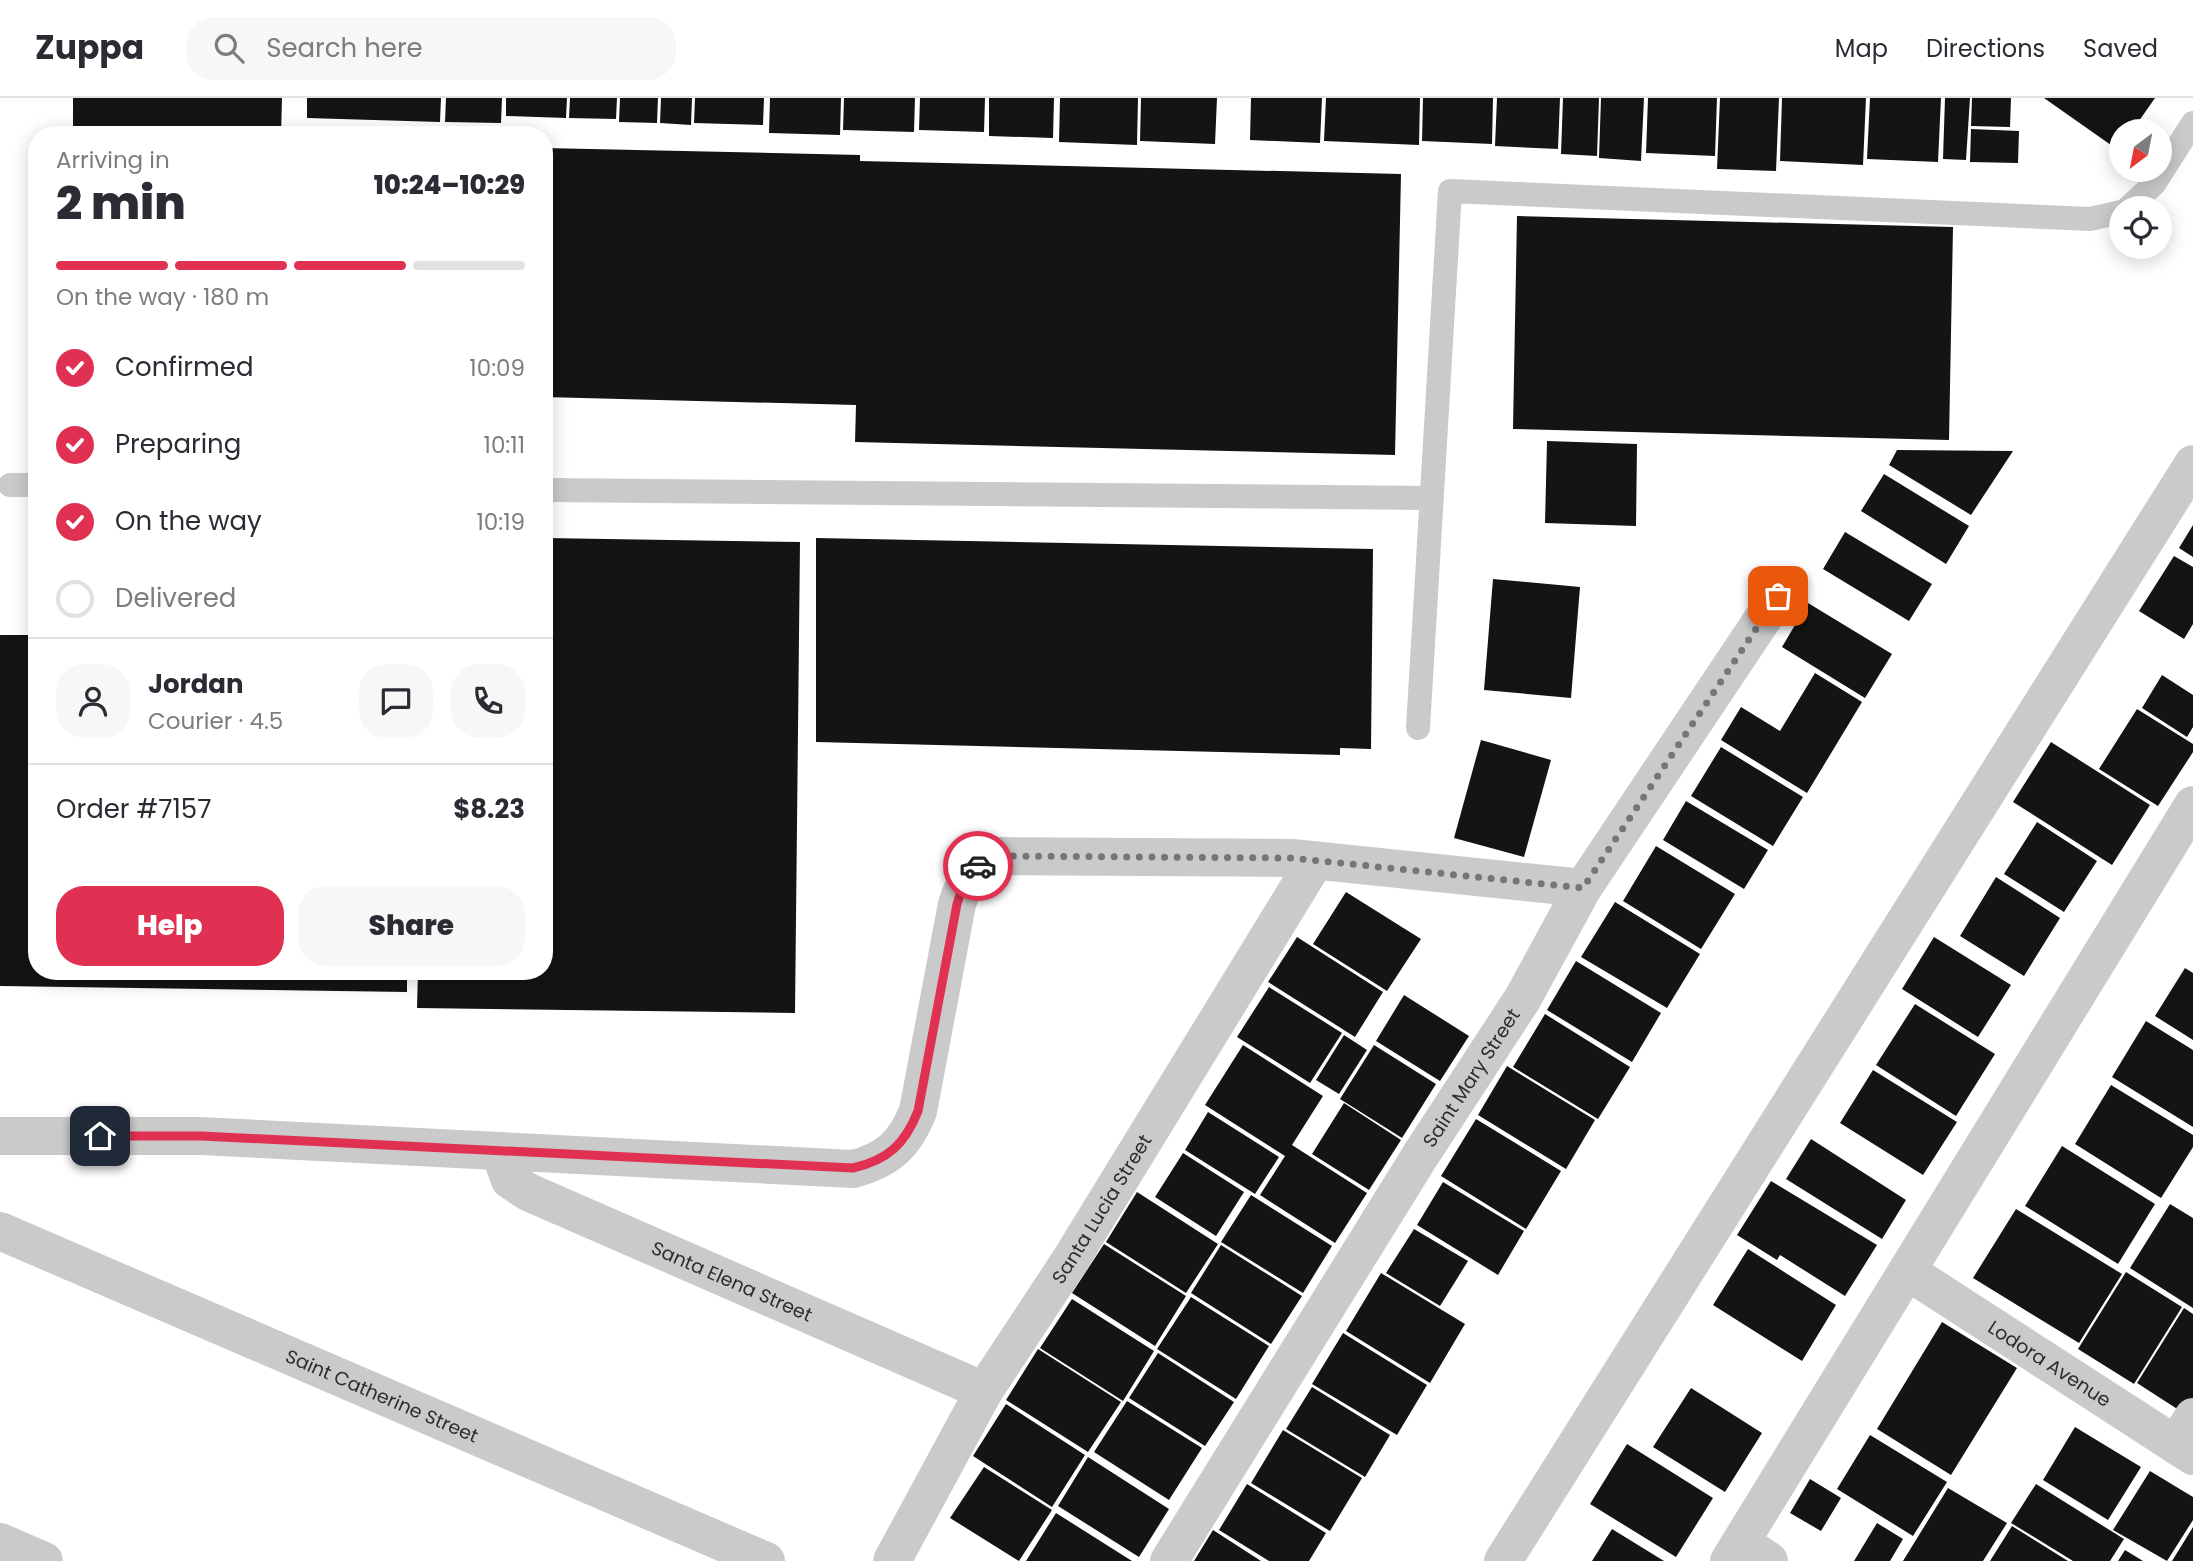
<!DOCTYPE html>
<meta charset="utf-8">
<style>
body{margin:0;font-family:Poppins,sans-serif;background:#f7f7f7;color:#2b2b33;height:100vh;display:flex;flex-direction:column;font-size:26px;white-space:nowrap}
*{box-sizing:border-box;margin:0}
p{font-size:23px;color:#7c7c81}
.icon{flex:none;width:38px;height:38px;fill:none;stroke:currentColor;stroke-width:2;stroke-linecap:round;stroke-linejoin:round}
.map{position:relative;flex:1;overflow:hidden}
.side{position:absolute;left:28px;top:28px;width:525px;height:854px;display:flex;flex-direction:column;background:#fff;border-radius:28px;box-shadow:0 4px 18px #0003}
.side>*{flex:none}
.needle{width:46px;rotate:212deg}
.controls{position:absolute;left:2109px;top:21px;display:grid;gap:14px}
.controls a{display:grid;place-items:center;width:63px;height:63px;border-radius:50%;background:#fff;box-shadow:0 4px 18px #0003;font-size:35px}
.pin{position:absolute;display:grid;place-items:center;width:60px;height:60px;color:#fff;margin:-30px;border-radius:14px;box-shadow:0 4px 10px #0006}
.courier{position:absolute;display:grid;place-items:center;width:70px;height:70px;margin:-35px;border:5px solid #e13153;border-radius:50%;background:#fff;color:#222;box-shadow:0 2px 9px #0007}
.summary em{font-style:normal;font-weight:800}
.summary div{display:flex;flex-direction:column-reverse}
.summary{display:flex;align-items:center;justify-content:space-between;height:119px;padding:0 28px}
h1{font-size:46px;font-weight:800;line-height:52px}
.bar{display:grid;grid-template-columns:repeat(4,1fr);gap:10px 7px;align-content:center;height:84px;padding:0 28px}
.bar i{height:9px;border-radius:5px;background:#e1e1e2}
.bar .current{background:#e13153}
.bar p{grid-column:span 4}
.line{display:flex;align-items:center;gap:18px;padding:0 28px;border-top:2px solid #e1e1e2}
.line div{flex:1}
.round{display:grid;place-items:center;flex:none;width:74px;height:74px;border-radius:28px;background:#f7f7f7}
ol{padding:0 28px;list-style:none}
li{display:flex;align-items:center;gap:21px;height:77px}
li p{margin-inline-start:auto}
li .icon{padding:7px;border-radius:50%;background:#e13153;color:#fff;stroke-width:4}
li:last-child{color:#7c7c81}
li i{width:38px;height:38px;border:4px solid #e1e1e2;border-radius:50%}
.button{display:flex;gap:14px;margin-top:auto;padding:14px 28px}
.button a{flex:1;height:80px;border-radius:28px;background:#e13153;color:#fff;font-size:28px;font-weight:800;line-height:80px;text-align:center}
.button a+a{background:#f7f7f7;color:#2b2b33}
header{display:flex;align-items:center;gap:42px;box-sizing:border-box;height:98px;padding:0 35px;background:#fff;border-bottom:2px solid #e1e1e2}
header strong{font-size:33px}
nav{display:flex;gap:38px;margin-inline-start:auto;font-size:24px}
.search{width:490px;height:63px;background:#f7f7f7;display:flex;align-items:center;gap:18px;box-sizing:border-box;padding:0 24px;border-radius:28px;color:#7c7c81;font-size:26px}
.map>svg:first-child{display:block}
</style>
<header>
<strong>Zuppa</strong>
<div class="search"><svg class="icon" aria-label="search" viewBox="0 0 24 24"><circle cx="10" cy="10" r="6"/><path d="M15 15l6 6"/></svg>Search here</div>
<nav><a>Map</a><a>Directions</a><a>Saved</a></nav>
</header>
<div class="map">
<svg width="2193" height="1463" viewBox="0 0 2193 1463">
<rect width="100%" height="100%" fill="#fff"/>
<!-- building -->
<path fill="#141414" d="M73,0H282L281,37H73Z
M307,0H441L440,24L307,20Z
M446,0H502L501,25L445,24Z
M506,0H567L566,20L506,18Z
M570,0H617L616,21L569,20Z
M620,0H658L657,25L619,24Z
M661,0H692L691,27L660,25Z
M695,0H764L763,27L694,25Z
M770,0H841L840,37L769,35Z
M844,0H915L914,34L843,32Z
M920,0H985L984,34L919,32Z
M989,0H1054L1053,40L989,38Z
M1060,0H1138L1137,47L1059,44Z
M1141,0H1217L1215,46L1140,43Z
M1251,0H1322L1320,45L1250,42Z
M1326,0H1420L1419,47L1324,43Z
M1423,0H1493L1492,46L1422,43Z
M1497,0H1560L1558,51L1495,48Z
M1563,0H1599L1597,58L1561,56Z
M1601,0H1644L1641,63L1599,60Z
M1648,0H1717L1715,58L1646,55Z
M1720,0H1779L1776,73L1717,71Z
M1782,0H1866L1863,67L1780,63Z
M1870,0H1941L1938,64L1867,61Z
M1945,0H1970L1966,62L1943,61Z
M1972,0H2011L2010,29L1971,28Z
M2044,0H2155L2132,33H2121L2118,52Z
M1971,31L2019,33L2018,65L1970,64Z
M544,50L860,57V63L1401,76L1395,357L855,344L856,307L544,299Z
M1517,118L1953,129L1949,342L1513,331Z
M1547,343L1637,346L1636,428L1545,425Z
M1897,352L2013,353L1971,417L1889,367Z
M1884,376L1969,428L1946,466L1861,413Z
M2193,427V459L2179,450Z
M1845,434L1932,486L1909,523L1823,471Z
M544,440L800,444L795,915L417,910L418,873H544Z
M816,440L1373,451L1371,651L1340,650V657L816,644Z
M2174,458L2193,469V526L2184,541L2139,513Z
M1493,481L1580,489L1571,600L1484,592Z
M1808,505L1892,556L1865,600L1782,549Z
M0,537H37V873H407V894L0,888Z
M1815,575L1862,604L1807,695L1721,642L1741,609L1780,633Z
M2162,577L2193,597V629L2187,639L2142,610Z
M2137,611L2193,646V654L2158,708L2099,671Z
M1481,642L1551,662L1524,759L1454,740Z
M2051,644L2150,707L2112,767L2013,704Z
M1721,649L1803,699L1773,748L1691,698Z
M1686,703L1768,752L1744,791L1663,742Z
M2037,724L2097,763L2064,814L2004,776Z
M1656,748L1735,796L1701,851L1623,803Z
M1996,779L2060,820L2024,878L1960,838Z
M1346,794L1421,841L1387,893L1313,846Z
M1615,804L1700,856L1667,910L1581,859Z
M1297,839L1383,894L1355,939L1268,884Z
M1934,839L2011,887L1978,939L1902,891Z
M1576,863L1661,915L1632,964L1547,912Z
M2185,870L2193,875V942L2155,918Z
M1269,889L1342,935L1310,985L1237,939Z
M1404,897L1469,938L1440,983L1376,943Z
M1915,906L1995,956L1956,1018L1876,967Z
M1545,916L1630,969L1598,1021L1513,969Z
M2146,923L2193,952V1029L2112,979Z
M1344,937L1367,952L1339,996L1316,982Z
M1243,947L1323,998L1292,1047L1367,1095L1335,1145L1260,1097L1285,1058L1205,1007Z
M1374,947L1436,986L1402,1040L1340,1001Z
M1507,968L1595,1022L1566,1071L1478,1017Z
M1873,972L1957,1024L1923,1077L1840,1025Z
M2111,987L2193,1037V1049L2161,1100L2075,1046Z
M1344,1005L1401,1042L1369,1092L1312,1056Z
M1208,1014L1279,1059L1255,1096L1185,1052Z
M1476,1021L1561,1073L1526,1131L1441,1078Z
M1811,1041L1906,1102L1882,1141L1786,1081Z
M2062,1048L2155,1106L2118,1166L2025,1108Z
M1183,1055L1244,1094L1216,1138L1155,1099Z
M1771,1083L1877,1147L1845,1198L1780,1157L1777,1162L1737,1137Z
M1443,1084L1524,1133L1498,1177L1417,1127Z
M1137,1094L1218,1146L1186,1195L1106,1144Z
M1251,1097L1332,1148L1303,1195L1221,1144Z
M2170,1106L2193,1120V1210L2130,1170Z
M2016,1111L2122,1176L2079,1245L1973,1180Z
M1414,1131L1468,1163L1440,1208L1386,1175Z
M1104,1146L1186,1198L1155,1248L1072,1195Z
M1221,1147L1302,1198L1271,1246L1191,1195Z
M1748,1151L1836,1207L1802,1263L1713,1207Z
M2126,1174L2182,1209L2134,1286L2078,1251Z
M1381,1175L1465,1226L1430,1285L1346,1233Z
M1191,1199L1269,1248L1236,1301L1157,1251Z
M1072,1201L1154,1253L1123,1303L1040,1250Z
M2184,1210L2193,1216V1303L2185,1316L2137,1285Z
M1942,1224L2017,1270L1951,1377L1877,1331Z
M1343,1235L1427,1287L1397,1337L1312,1286Z
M1038,1251L1121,1304L1088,1354L1006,1302Z
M1158,1255L1234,1304L1205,1348L1129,1300Z
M1312,1289L1390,1337L1365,1379L1286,1331Z
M1691,1290L1762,1335L1725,1394L1653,1349Z
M1127,1303L1202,1350L1169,1402L1094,1354Z
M1006,1306L1085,1357L1052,1409L973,1358Z
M2075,1329L2141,1369L2108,1422L2043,1382Z
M1283,1332L1362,1380L1330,1433L1251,1385Z
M1870,1337L1947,1384L1913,1438L1837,1391Z
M1627,1346L1713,1400L1676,1459L1590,1406Z
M1088,1359L1169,1411L1139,1459L1058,1408Z
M984,1369L1052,1412L1019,1463L950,1420Z
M2150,1373L2193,1399V1422L2167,1463L2113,1432Z
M1810,1381L1841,1400L1821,1433L1790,1415Z
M1247,1386L1326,1435L1309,1463H1269L1219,1432Z
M2036,1386L2124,1441L2110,1463H2073L2011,1425Z
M1948,1390L2007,1425L1983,1463H1903Z
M1056,1415L1132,1463H1026Z
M1877,1425L1903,1441L1890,1463H1854Z
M2012,1428L2068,1463H1990Z
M2193,1429V1463H2172Z
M1612,1431L1664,1463H1592Z
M1213,1432L1261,1463H1194Z
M2125,1452L2143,1463H2118Z"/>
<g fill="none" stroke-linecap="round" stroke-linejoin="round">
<!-- service -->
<path stroke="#cacaca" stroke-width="24" d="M2128,110L2154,86L2193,25
M10,387H37
M544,392L1432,400
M1418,630L1450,93L2090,121L2121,114"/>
<!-- minor -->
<g stroke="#cacaca" stroke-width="38">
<path d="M0,1038H201L853,1071C888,1062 905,1046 918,1013L957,806C965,781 973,770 997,758L1292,760L1583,790"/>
<path id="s1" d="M500,1055L510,1082L528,1094L984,1293"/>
<path id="s2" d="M0,1133L766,1463"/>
<path id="s3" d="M1907,1173L2193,1358"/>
<path d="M2176,1347L2193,1319"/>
<path d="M0,1444L44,1463"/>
<path d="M1741,1444L1769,1463"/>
<path id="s4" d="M892,1463L984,1293L1071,1161L1315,763"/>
<path id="s5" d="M1169,1463L1420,1058L1523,900L1583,790L1778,498"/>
<path d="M1503,1463L2193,366"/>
<path d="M1729,1463L2193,707"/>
</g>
</g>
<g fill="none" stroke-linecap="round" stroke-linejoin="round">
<!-- done -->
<path stroke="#767676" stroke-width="7" stroke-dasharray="0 12.6" d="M978,768L997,758L1292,760L1583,790L1778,498"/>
<!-- route -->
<path stroke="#e13153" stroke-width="9" d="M100,1038H201L853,1070C888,1062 905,1046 918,1013L957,806L965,781L978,768"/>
</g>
<g text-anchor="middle" stroke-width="7" stroke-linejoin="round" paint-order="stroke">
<!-- street labels -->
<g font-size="19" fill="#2d2d2d" stroke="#fff">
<text dy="7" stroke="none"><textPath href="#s5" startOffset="570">Saint Mary Street</textPath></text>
<text dy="7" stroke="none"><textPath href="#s4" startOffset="410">Santa Lucia Street</textPath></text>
<text dy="7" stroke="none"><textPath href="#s1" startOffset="273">Santa Elena Street</textPath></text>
<text dy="7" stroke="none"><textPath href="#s3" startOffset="170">Lodora Avenue</textPath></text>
<text dy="7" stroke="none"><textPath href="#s2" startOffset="416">Saint Catherine Street</textPath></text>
</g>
</g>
</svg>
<div class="controls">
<a><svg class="needle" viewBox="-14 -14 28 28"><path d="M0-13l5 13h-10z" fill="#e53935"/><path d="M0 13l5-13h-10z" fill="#7c7c81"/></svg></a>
<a><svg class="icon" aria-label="locate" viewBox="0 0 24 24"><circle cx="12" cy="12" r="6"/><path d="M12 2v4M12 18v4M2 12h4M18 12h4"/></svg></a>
</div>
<div class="pin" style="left:1778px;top:498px;background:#ea580c"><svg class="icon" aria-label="bag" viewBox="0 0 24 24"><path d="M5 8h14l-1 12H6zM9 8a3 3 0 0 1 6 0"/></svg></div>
<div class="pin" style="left:100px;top:1038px;background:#1f2937"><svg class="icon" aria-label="home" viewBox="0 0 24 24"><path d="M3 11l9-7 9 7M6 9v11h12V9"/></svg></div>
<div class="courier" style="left:978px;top:768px"><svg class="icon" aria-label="car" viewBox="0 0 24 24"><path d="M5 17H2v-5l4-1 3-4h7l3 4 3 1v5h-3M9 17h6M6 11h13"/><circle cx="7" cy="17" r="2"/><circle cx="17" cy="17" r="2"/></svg></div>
<section class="side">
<div class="summary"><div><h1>2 min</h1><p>Arriving in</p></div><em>10:24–10:29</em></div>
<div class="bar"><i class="current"></i><i class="current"></i><i class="current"></i><i></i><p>On the way · 180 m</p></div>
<ol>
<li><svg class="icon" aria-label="check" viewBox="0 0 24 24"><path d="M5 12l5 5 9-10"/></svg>Confirmed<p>10:09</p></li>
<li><svg class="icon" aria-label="check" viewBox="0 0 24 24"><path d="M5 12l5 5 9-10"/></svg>Preparing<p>10:11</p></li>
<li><svg class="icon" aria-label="check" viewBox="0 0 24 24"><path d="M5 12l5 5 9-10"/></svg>On the way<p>10:19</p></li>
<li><i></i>Delivered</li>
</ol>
<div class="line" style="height:126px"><a class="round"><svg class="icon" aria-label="person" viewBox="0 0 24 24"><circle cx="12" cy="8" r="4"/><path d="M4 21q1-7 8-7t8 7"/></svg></a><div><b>Jordan</b><p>Courier · 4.5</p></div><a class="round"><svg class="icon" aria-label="chat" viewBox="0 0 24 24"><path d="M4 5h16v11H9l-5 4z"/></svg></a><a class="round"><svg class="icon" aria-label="phone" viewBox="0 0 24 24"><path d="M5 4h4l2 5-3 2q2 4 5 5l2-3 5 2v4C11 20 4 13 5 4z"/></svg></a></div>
<div class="line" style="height:91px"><div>Order #7157</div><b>$8.23</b></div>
<div class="button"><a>Help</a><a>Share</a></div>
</section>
</div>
